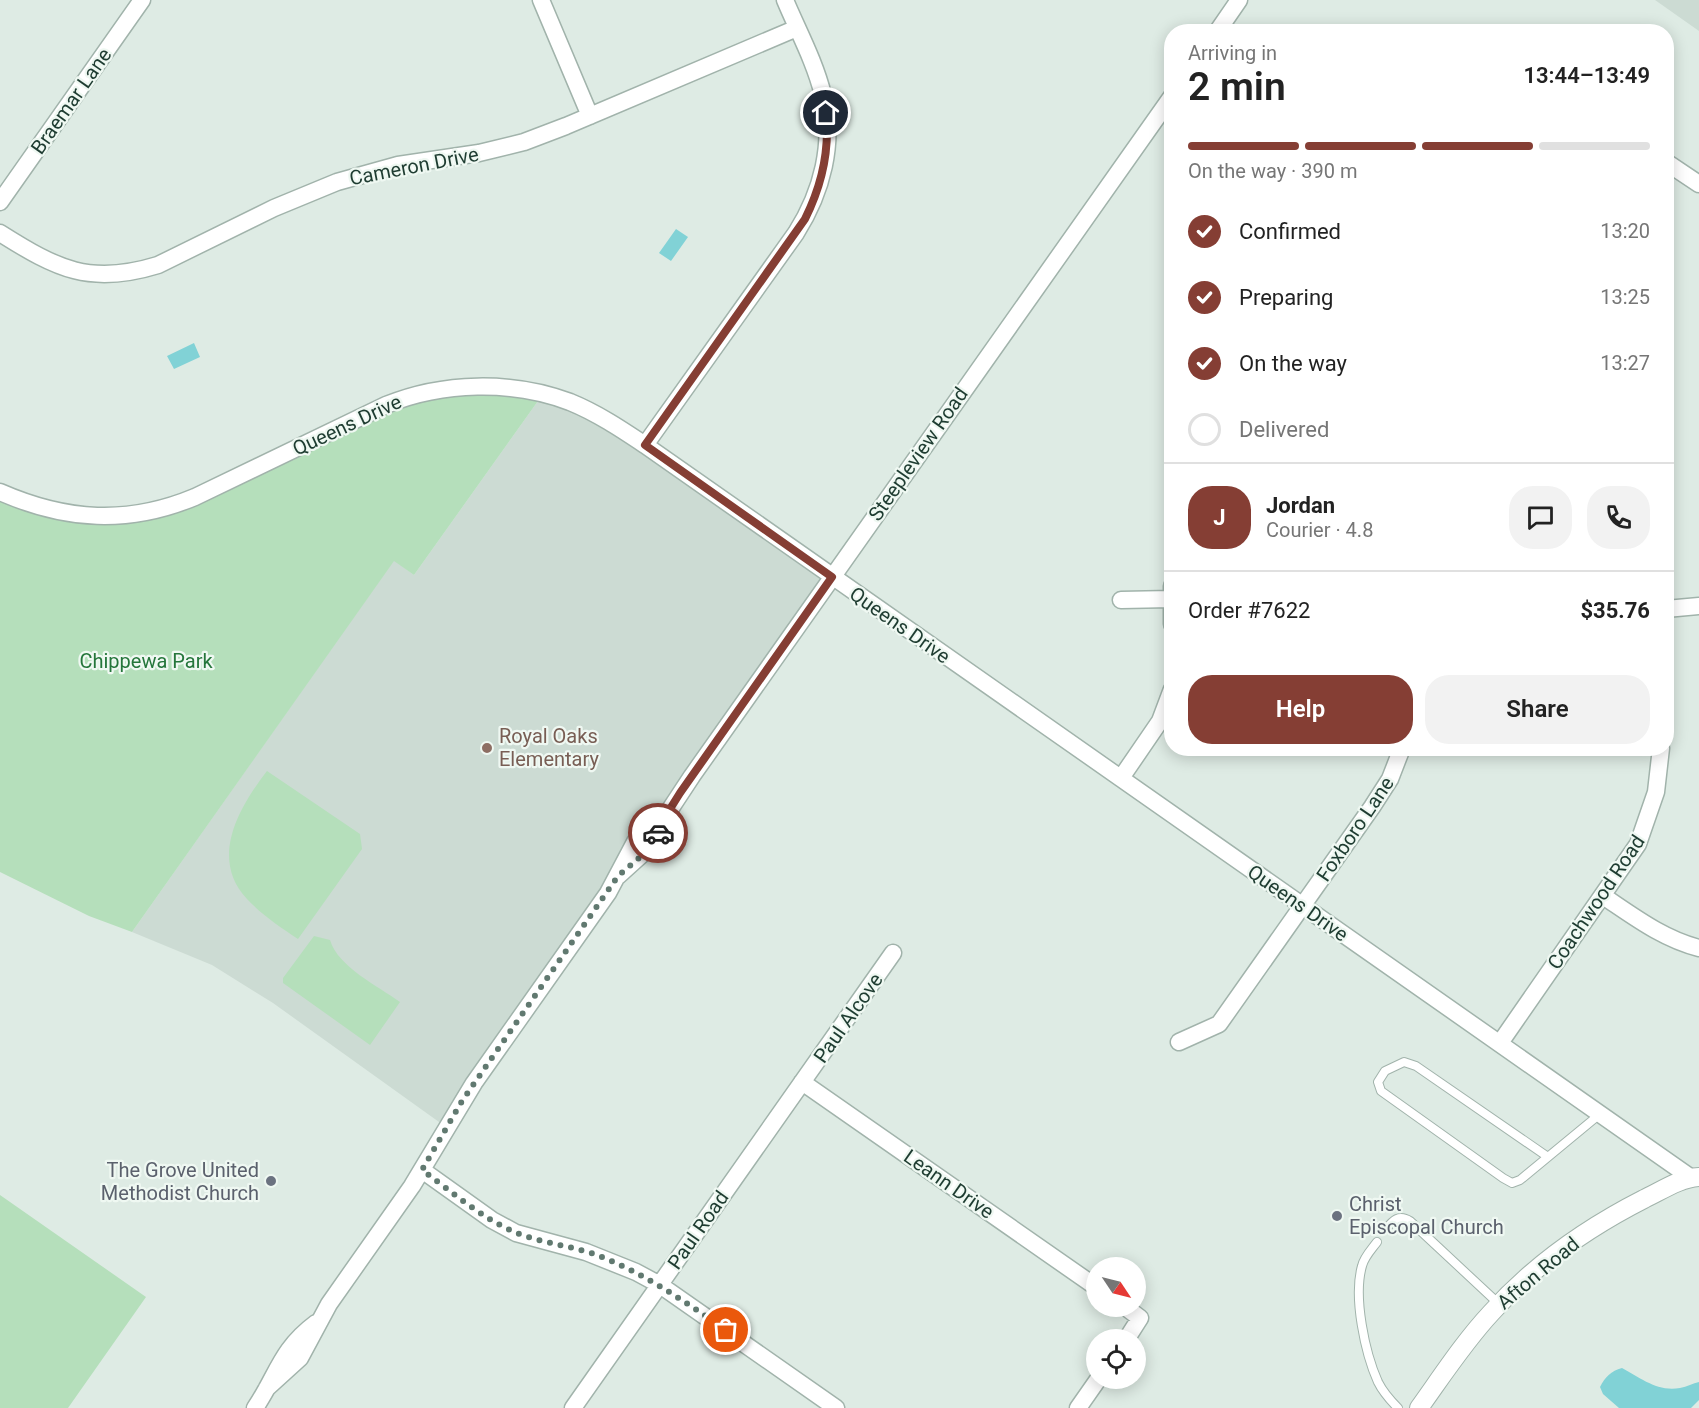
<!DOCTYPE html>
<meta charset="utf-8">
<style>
body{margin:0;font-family:Roboto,sans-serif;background:#f2f2f2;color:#222;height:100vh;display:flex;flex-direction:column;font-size:22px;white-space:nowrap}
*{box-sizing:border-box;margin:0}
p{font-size:20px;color:#767676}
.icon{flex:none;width:33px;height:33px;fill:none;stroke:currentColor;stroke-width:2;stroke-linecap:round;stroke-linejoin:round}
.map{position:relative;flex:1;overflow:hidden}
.side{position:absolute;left:1164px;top:24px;width:510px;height:732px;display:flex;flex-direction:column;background:#fff;border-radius:24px;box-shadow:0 3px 15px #0003}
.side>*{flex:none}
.needle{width:39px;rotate:125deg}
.fabs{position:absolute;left:1086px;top:1257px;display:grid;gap:12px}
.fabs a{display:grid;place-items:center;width:60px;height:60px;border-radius:50%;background:#fff;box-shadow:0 3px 15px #0003;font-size:30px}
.pin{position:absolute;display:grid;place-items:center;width:51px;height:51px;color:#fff;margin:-26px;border:3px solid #fff;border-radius:50%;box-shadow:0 2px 6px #0007}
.courier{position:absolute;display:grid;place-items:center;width:60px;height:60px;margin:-30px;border:4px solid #853e34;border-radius:50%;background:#fff;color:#222;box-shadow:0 2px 8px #0007}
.overview em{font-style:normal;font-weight:600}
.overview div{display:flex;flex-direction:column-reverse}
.overview{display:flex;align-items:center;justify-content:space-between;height:102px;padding:0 24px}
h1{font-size:39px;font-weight:600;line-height:45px}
.bar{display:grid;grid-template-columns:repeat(4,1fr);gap:9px 6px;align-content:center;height:72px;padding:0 24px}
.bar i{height:8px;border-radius:4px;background:#e0e0e0}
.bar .active{background:#853e34}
.bar p{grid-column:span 4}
.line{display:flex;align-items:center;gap:15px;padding:0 24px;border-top:2px solid #e0e0e0}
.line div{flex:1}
.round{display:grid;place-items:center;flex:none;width:63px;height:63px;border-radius:24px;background:#f2f2f2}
ol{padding:0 24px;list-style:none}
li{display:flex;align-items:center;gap:18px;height:66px}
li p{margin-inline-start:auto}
li .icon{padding:6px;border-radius:50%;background:#853e34;color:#fff;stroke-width:4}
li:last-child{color:#767676}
li i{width:33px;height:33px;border:3px solid #e0e0e0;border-radius:50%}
.button{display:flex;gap:12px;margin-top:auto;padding:12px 24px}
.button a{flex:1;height:69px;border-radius:24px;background:#853e34;color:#fff;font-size:24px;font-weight:600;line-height:69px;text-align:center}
.button a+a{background:#f2f2f2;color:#222}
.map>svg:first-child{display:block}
</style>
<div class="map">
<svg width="1699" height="1408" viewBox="0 0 1699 1408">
<rect width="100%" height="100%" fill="#deebe4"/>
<!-- built -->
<path fill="#ccdbd3" d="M1655,0H1699V31Z
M543,394L560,399L832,577L446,1127L273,1003L212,965L132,932L394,560L414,575Z"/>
<!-- green -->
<path fill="#b5dfbb" d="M418,394H543L414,575L394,561L132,932L89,916L0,872V492L17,499L133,514Z
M267,771L360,834L362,849L298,939C280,927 262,915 247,899C209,859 239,807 267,771Z
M314,936L330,940C338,967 378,986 400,1002L370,1045L283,983V978Z
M0,1195L146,1297L68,1408H0Z"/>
<!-- water -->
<path fill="#81d2d6" d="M676,229L688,237L671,261L659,253Z
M194,343L200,357L174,369L167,356Z
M1622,1368C1641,1378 1657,1392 1680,1388C1687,1387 1693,1383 1699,1382V1400L1691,1408H1619L1603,1394L1600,1387C1605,1377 1611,1371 1622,1368Z"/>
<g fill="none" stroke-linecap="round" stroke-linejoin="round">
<!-- service casing -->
<g stroke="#a1b3ab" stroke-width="10">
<path id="service" d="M1548,1157L1416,1066L1404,1062L1385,1071L1378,1082L1381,1091L1503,1178L1512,1183L1520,1180L1600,1114
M1386,1229C1393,1220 1399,1214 1410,1221L1499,1304
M1377,1242C1371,1250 1364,1257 1362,1266C1353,1297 1365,1353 1378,1382C1383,1392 1390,1400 1398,1408"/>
</g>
<!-- minor casing -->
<g stroke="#a1b3ab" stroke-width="19">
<path id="minor" d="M541,0L590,116
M1217,32L1239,0
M1666,162L1699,184
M0,202L142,0
M0,233C57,269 90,286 158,265L274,208L337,182L398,165L479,153L524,142L566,126L797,28
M645,445L796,233C822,192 835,143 823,95C815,62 798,31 785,0
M0,492C66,521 128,525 195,497L386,405C442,382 512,380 570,402C597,413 621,429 645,445L1690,1177
M1172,586V624
M1121,600L1171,599
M1666,609L1699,606
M1121,778L1160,721L1172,689
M618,876L650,847L665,817L692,776L1172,96
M1603,896C1633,916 1663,939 1699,948
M1179,1042L1219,1024L1372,807L1390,779L1402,748
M1500,1043L1638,844L1656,792L1661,748
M802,1082L1096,1287
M422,1170L492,1220L516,1233L586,1252L636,1272L660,1285L836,1408
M1124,1306L1140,1318L1126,1340
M267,1388L300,1358L329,1304L412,1186L474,1083L608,893L635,842L649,826L664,816
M255,1408C278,1374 280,1350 316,1323
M573,1408L893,953
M1078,1408L1099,1378"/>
</g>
<!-- tertiary casing -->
<g stroke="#a1b3ab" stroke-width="20">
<path id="tertiary" d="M1419,1408C1442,1376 1464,1342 1491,1313C1534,1265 1587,1228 1644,1199C1661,1191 1680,1178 1699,1177"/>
</g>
<!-- service -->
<use href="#service" stroke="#fff" stroke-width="8"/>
<!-- minor -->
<use href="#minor" stroke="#fff" stroke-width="16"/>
<!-- tertiary -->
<use href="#tertiary" stroke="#fff" stroke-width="18"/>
</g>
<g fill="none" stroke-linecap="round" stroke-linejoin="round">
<!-- done -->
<path stroke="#617970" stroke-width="6" stroke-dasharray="0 10.8" d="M658,833L647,851L618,876L462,1101L422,1170C451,1191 484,1220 517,1233C540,1242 564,1245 588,1252C639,1269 682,1300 726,1330"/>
<!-- route -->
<path stroke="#853e34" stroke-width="8" d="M658,833L665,817L680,793L832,577L645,445L805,219C822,185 830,151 826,113"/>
</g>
<!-- markers -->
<circle fill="#8d6e63" stroke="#eff8f2" stroke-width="2" cx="487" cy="748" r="6"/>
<g fill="#6b7280" stroke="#eff8f2" stroke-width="2">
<circle cx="271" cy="1181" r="6"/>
<circle cx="1337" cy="1216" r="6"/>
</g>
<g text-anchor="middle" stroke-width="4.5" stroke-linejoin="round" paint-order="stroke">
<!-- street labels -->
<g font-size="20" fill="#1e3c31" stroke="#eff8f2">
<text transform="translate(71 101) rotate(-55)" y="7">Braemar Lane</text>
<text transform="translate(414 166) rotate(-11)" y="7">Cameron Drive</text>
<text transform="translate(347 425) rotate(-25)" y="7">Queens Drive</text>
<text transform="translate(918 454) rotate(-55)" y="7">Steepleview Road</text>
<text transform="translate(900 625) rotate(35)" y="7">Queens Drive</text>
<text transform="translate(1355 829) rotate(-56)" y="7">Foxboro Lane</text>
<text transform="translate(1596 902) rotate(-56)" y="7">Coachwood Road</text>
<text transform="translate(1298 903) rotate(35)" y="7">Queens Drive</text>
<text transform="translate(848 1018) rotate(-55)" y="7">Paul Alcove</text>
<text transform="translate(949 1184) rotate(35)" y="7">Leann Drive</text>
<text transform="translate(698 1230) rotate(-55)" y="7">Paul Road</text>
<text transform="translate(1538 1273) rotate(-40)" y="7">Afton Road</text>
</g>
<!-- park labels -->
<g font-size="20" fill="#25763b" stroke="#eff8f2">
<text x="146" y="668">Chippewa Park</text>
</g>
<!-- education labels -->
<g font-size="20" fill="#785e54" stroke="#eff8f2" text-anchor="start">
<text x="499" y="743">Royal Oaks<tspan x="499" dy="23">Elementary</tspan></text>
</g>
<!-- worship labels -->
<g font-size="20" fill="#5b616d" stroke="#eff8f2" text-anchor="end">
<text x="259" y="1177">The Grove United<tspan x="259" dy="23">Methodist Church</tspan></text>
<text x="1349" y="1211" text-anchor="start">Christ<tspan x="1349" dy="23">Episcopal Church</tspan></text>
</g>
</g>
</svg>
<div class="fabs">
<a><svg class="needle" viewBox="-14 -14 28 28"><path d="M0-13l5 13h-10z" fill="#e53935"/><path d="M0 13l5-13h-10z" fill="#767676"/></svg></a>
<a><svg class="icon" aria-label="locate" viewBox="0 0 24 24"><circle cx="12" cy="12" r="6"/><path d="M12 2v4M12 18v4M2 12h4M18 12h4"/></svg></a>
</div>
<div class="pin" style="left:726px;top:1330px;background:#ea580c"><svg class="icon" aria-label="bag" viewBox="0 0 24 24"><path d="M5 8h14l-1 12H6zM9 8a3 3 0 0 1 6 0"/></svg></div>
<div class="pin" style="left:826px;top:113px;background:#1f2937"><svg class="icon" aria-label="home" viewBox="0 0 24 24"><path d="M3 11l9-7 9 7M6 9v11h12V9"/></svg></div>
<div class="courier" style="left:658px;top:833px"><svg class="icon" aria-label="car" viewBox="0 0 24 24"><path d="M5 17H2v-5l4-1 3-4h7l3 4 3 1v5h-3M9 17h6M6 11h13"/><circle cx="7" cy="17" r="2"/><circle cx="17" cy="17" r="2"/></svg></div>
<section class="side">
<div class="overview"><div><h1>2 min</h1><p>Arriving in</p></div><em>13:44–13:49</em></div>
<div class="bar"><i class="active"></i><i class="active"></i><i class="active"></i><i></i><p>On the way · 390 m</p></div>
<ol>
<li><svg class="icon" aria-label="check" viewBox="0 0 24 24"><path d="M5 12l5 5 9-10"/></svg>Confirmed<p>13:20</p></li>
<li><svg class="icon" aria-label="check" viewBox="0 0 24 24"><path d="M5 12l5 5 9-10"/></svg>Preparing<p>13:25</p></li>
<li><svg class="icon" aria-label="check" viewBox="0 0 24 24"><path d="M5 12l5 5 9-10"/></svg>On the way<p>13:27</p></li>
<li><i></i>Delivered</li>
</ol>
<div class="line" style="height:108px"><b class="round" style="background:#853e34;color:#fff">J</b><div><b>Jordan</b><p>Courier · 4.8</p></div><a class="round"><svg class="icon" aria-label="chat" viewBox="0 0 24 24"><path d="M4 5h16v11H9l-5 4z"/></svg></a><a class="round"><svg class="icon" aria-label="phone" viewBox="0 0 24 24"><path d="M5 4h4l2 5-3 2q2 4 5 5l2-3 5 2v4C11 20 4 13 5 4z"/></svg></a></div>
<div class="line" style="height:78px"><div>Order #7622</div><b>$35.76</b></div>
<div class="button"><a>Help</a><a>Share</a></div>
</section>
</div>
